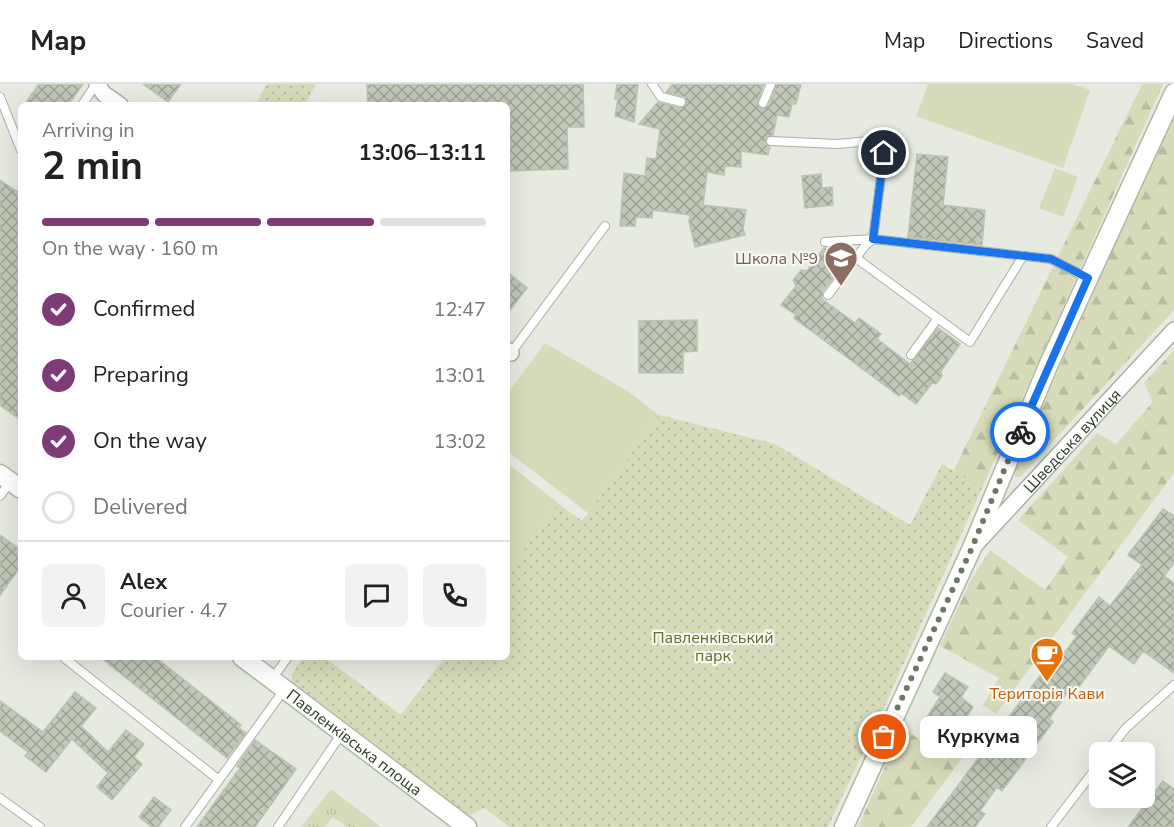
<!DOCTYPE html>
<meta charset="utf-8">
<style>
body{margin:0;font-family:"Nunito Sans",sans-serif;background:#f2f2f2;color:#222;height:100vh;display:flex;flex-direction:column;font-size:22px;white-space:nowrap}
*{box-sizing:border-box;margin:0}
p{font-size:20px;color:#767676}
.icon{flex:none;width:33px;height:33px;fill:none;stroke:currentColor;stroke-width:2;stroke-linecap:round;stroke-linejoin:round}
.map{position:relative;flex:1;overflow:hidden}
.sheet{position:absolute;left:18px;top:18px;width:492px;height:558px;display:flex;flex-direction:column;background:#fff;border-radius:9px;box-shadow:0 6px 24px #0002}
.sheet>*{flex:none}
.buttons{position:absolute;left:1089px;top:658px;display:grid;gap:12px}
.buttons a{display:grid;place-items:center;width:66px;height:66px;border-radius:9px;background:#fff;box-shadow:0 6px 24px #0002;font-size:30px}
.pin{position:absolute;display:grid;place-items:center;width:51px;height:51px;color:#fff;margin:-26px;border:3px solid #fff;border-radius:50%;box-shadow:0 2px 6px #0007}
.courier{position:absolute;display:grid;place-items:center;width:60px;height:60px;margin:-30px;border:4px solid #1a73e8;border-radius:50%;background:#fff;color:#222;box-shadow:0 2px 8px #0007}
.bubble{position:absolute;height:42px;border-radius:9px;background:#fff;box-shadow:0 6px 24px #0002;font-size:20px;font-weight:700;line-height:42px;text-align:center}
.headline em{font-style:normal;font-weight:700}
.headline div{display:flex;flex-direction:column-reverse}
.headline{display:flex;align-items:center;justify-content:space-between;height:102px;padding:0 24px}
h1{font-size:39px;font-weight:700;line-height:45px}
.bar{display:grid;grid-template-columns:repeat(4,1fr);gap:9px 6px;align-content:center;height:72px;padding:0 24px}
.bar i{height:8px;border-radius:4px;background:#e0e0e0}
.bar .active{background:#7d3c77}
.bar p{grid-column:span 4}
.line{display:flex;align-items:center;gap:15px;padding:0 24px;border-top:2px solid #e0e0e0}
.line div{flex:1}
.round{display:grid;place-items:center;flex:none;width:63px;height:63px;border-radius:9px;background:#f2f2f2}
ol{padding:0 24px;list-style:none}
li{display:flex;align-items:center;gap:18px;height:66px}
li p{margin-inline-start:auto}
li .icon{padding:6px;border-radius:50%;background:#7d3c77;color:#fff;stroke-width:4}
li:last-child{color:#767676}
li i{width:33px;height:33px;border:3px solid #e0e0e0;border-radius:50%}
header{display:flex;align-items:center;gap:36px;box-sizing:border-box;height:84px;padding:0 30px;background:#fff;border-bottom:2px solid #e0e0e0}
header strong{font-size:28px}
nav{display:flex;gap:33px;margin-inline-start:auto;font-size:21px}
.map>svg:first-child{display:block}
</style>
<header>
<strong>Map</strong>
<nav><a>Map</a><a>Directions</a><a>Saved</a></nav>
</header>
<div class="map">
<svg width="1174" height="743" viewBox="0 0 1174 743">
<defs>
<pattern id="grass-tufts" width="24" height="20" patternUnits="userSpaceOnUse" patternTransform="scale(1.5)"><rect width="24" height="20" fill="#d7dbb9"/><path d="M3 7l-1-3M5 7V3M7 7l1-3M15 17l-1-3M17 17v-4M19 17l1-3" fill="none" stroke="#b9bd9f"/></pattern>
<pattern id="forest-firs" width="22" height="20" patternUnits="userSpaceOnUse" patternTransform="scale(1.5)"><rect width="22" height="20" fill="#d7dbb9"/><path d="M5 1l3.5 6h-7zM16 11l3.5 6h-7z" fill="#b9bd9f"/></pattern>
<pattern id="park-dots" width="8" height="8" patternUnits="userSpaceOnUse" patternTransform="scale(1.5)"><rect width="8" height="8" fill="#d7dbb9"/><path d="M2 2h.1M6 6h.1" fill="none" stroke="#b9bd9f" stroke-width="1.8" stroke-linecap="round"/></pattern>
<pattern id="building-cross-hatch" width="8" height="8" patternUnits="userSpaceOnUse" patternTransform="scale(1.5)"><rect width="8" height="8" fill="#c1c8b8"/><path d="M0 0l8 8M0 8l8-8" fill="none" stroke="#9da395"/></pattern>
</defs>
<rect width="100%" height="100%" fill="#e6eae0"/>
<!-- grass -->
<path fill="url(#grass-tufts)" d="M331,705L381,743H347L333,733L325,743H301Z"/>
<!-- forest -->
<path fill="url(#forest-firs)" d="M1142,0H1163L982,404L953,388Z
M1174,28V226L1023,390L1020,393H1015L1014,389L1016,381Z
M1174,266V389L996,630L983,621L999,594L940,562L970,498L990,466L1045,506L1068,473L1018,436L1097,349L1116,360L1153,318L1144,299Z
M903,643L945,676L955,662L965,670L911,743H858Z"/>
<!-- park -->
<path fill="url(#park-dots)" d="M267,0H316L305,21H255Z
M659,331L775,360L910,441L942,380L982,404L882,628L828,743H510L484,724L469,732L461,728L374,659L292,598C290,588 298,581 304,573H324L401,631L445,573H507V489L558,419L582,437Z"/>
<!-- pitch -->
<path fill="#d7dbb9" d="M928,0H1072L1090,6L1063,84L916,32Z
M1055,84L1078,93L1063,133L1039,124Z
M545,259L629,308L659,331L588,429L507,367V310Z
M507,379L558,419L507,489Z"/>
<!-- building -->
<path fill="url(#building-cross-hatch)" stroke="#bcc3b3" stroke-width="1.5" d="M39,0H83L68,21H24Z
M143,0H181L168,18Z
M367,0H583L584,43H567L568,85L507,87V21H368Z
M617,0H638L634,38L615,32L618,15H615Z
M673,0H764L757,19L759,23L763,25L769,21L777,0H801L796,20H792L789,33L777,31L773,51L766,54L765,59L770,63L768,71L741,67V83L725,82L724,91L707,88L703,121L746,126L743,145L745,151L695,163L689,137L690,131L653,126L652,134L636,133L635,142H620L624,89L645,92L647,74L656,75L660,45L639,40L658,18L680,24L687,20L685,13L666,8Z
M917,70L948,73L943,121L985,126L982,161L908,153Z
M821,90L822,104L832,103L833,121L805,124L802,92Z
M0,96L21,110V336L0,321Z
M824,164H828L846,177L823,207L822,215L855,239L859,234L881,250L877,255L910,280L938,244L960,260L941,287L942,292L936,300L932,299L916,320L901,309L899,312L794,234L796,231L781,221L796,202L793,196L801,186L807,187Z
M507,188L527,204L507,230Z
M697,236V267L683,268V289H639V237Z
M1163,425L1174,432V479L1164,492L1174,499V589L1143,567L1134,580L1109,562L1073,611L1068,608L1049,635L1053,638L1002,707L997,703L980,727L985,730L975,743H927L1032,602L1049,581L1053,584L1077,552L1072,549L1099,513L1110,522L1142,481L1128,471Z
M0,451L21,466V482L0,511Z
M100,573H155L241,641L239,644L246,649L227,674Z
M945,589L968,603L961,613L973,623L957,647L946,641L942,647L925,636L940,613L933,608Z
M75,608L96,624L81,642L108,668L126,646L144,660L134,673L142,680L112,716L97,703L108,689L72,655L46,688L25,672L28,668L0,647V617L43,648Z
M255,656L296,685L255,743H197L240,684L237,682Z
M1163,697L1174,705V743H1128Z
M154,713L171,726L158,743H152L139,733Z"/>
<g fill="none" stroke-linecap="round" stroke-linejoin="round">
<!-- lane casing -->
<g stroke="#aab2a3" stroke-width="10">
<path id="lane" d="M652,0L661,13L681,18
M0,13L21,66
M763,19L771,0
M82,21L96,0
M771,57L837,60L870,57L881,60L884,69L873,155L865,162L828,211
M825,158L873,155L1051,175L1087,194
M856,174L970,258L1023,172
M510,270L605,142
M911,271L938,234
M0,412L10,398
M63,573L219,696
M272,595L288,573
M1107,669L1125,645L1174,601
M0,714L40,743
M185,743L284,606
M278,743L342,649
M1051,743L1100,679"/>
</g>
<!-- street casing -->
<g stroke="#aab2a3" stroke-width="18">
<g id="street">
<path d="M97,0L104,10L120,21"/>
<path d="M507,266L511,269"/>
<path id="s1" d="M976,460L1174,246"/>
</g>
</g>
<!-- secondary casing -->
<g stroke="#adb9a2" stroke-width="21">
<g id="secondary">
<path d="M0,390L21,405"/>
<path id="s2" d="M242,573L467,743"/>
<path d="M844,743L971,466L1048,282L1174,9"/>
</g>
</g>
<!-- lane -->
<use href="#lane" stroke="#fff" stroke-width="8"/>
<!-- street -->
<use href="#street" stroke="#fff" stroke-width="15"/>
<!-- secondary -->
<use href="#secondary" stroke="#fff" stroke-width="18"/>
</g>
<g fill="none" stroke-linecap="round" stroke-linejoin="round">
<!-- done -->
<path stroke="#6d7864" stroke-width="6" stroke-dasharray="0 10.8" d="M884,653L971,466L1020,348"/>
<!-- route -->
<path stroke="#1a73e8" stroke-width="8" d="M884,69L873,155L1051,175L1088,194L1020,348"/>
</g>
<!-- icons -->
<defs>
<g id="school-pin" transform="scale(1.725)"><path d="M0 17L-7.5 6A9.5 9.5 0 1 1 7.5 6Z" fill="#8d6e63" stroke="#f5f7f0"/><path d="M0-5L7-2L0 1L-7-2ZM-4 1L0 2.5L4 1V4Q0 6-4 4Z" fill="#fff"/></g>
<g id="cafe-pin" transform="scale(1.725)"><path d="M0 17L-7.5 6A9.5 9.5 0 1 1 7.5 6Z" fill="#e8710a" stroke="#f5f7f0"/><path d="M-5.5-4.5H6V0H3Q3 3.5 0 3.5H-2.5Q-5.5 3.5-5.5 0ZM3-3.2v2h1.7v-2ZM-6 4.5H4V6H-6Z" fill="#fff"/></g>
</defs>
<g fill-rule="evenodd">
<use href="#school-pin" x="841" y="174"/>
<use href="#cafe-pin" x="1047" y="570"/>
</g>
<g text-anchor="middle" stroke-width="4.5" stroke-linejoin="round" paint-order="stroke">
<!-- education labels -->
<g font-size="16" fill="#785e54" stroke="#f5f7f0" text-anchor="end">
<text x="818" y="180">Школа №9</text>
</g>
<!-- street labels -->
<g font-size="16" fill="#2c3a21" stroke="#f5f7f0">
<text dy="6" stroke="none"><textPath href="#s1" startOffset="141">Шведська вулиця</textPath></text>
<text dy="6" stroke="none"><textPath href="#s2" startOffset="141">Павленківська площа</textPath></text>
</g>
<!-- park labels -->
<g font-size="16" fill="#606f2d" stroke="#f5f7f0">
<text x="713" y="559">Павленківський<tspan x="713" dy="18">парк</tspan></text>
</g>
<!-- food labels -->
<g font-size="16" fill="#c56008" stroke="#f5f7f0">
<text x="1047" y="615">Територія Кави</text>
</g>
</g>
</svg>
<div class="buttons">
<a><svg class="icon" aria-label="layers" viewBox="0 0 24 24"><path d="M12 4l9 5-9 5-9-5zM3 14l9 5 9-5"/></svg></a>
</div>
<div class="pin" style="left:884px;top:653px;background:#ea580c"><svg class="icon" aria-label="bag" viewBox="0 0 24 24"><path d="M5 8h14l-1 12H6zM9 8a3 3 0 0 1 6 0"/></svg></div>
<div class="pin" style="left:884px;top:69px;background:#1f2937"><svg class="icon" aria-label="home" viewBox="0 0 24 24"><path d="M3 11l9-7 9 7M6 9v11h12V9"/></svg></div>
<div class="courier" style="left:1020px;top:348px"><svg class="icon" aria-label="bike" viewBox="0 0 24 24"><circle cx="6" cy="16" r="4"/><circle cx="18" cy="16" r="4"/><path d="M6 16l4-8h5l3 8M10 8l3 8H6M13 5h3"/></svg></div>
<div class="bubble" style="left:920px;top:632px;width:117px">Куркума</div>
<section class="sheet">
<div class="headline"><div><h1>2 min</h1><p>Arriving in</p></div><em>13:06–13:11</em></div>
<div class="bar"><i class="active"></i><i class="active"></i><i class="active"></i><i></i><p>On the way · 160 m</p></div>
<ol>
<li><svg class="icon" aria-label="check" viewBox="0 0 24 24"><path d="M5 12l5 5 9-10"/></svg>Confirmed<p>12:47</p></li>
<li><svg class="icon" aria-label="check" viewBox="0 0 24 24"><path d="M5 12l5 5 9-10"/></svg>Preparing<p>13:01</p></li>
<li><svg class="icon" aria-label="check" viewBox="0 0 24 24"><path d="M5 12l5 5 9-10"/></svg>On the way<p>13:02</p></li>
<li><i></i>Delivered</li>
</ol>
<div class="line" style="height:108px"><a class="round"><svg class="icon" aria-label="person" viewBox="0 0 24 24"><circle cx="12" cy="8" r="4"/><path d="M4 21q1-7 8-7t8 7"/></svg></a><div><b>Alex</b><p>Courier · 4.7</p></div><a class="round"><svg class="icon" aria-label="chat" viewBox="0 0 24 24"><path d="M4 5h16v11H9l-5 4z"/></svg></a><a class="round"><svg class="icon" aria-label="phone" viewBox="0 0 24 24"><path d="M5 4h4l2 5-3 2q2 4 5 5l2-3 5 2v4C11 20 4 13 5 4z"/></svg></a></div>
</section>
</div>
